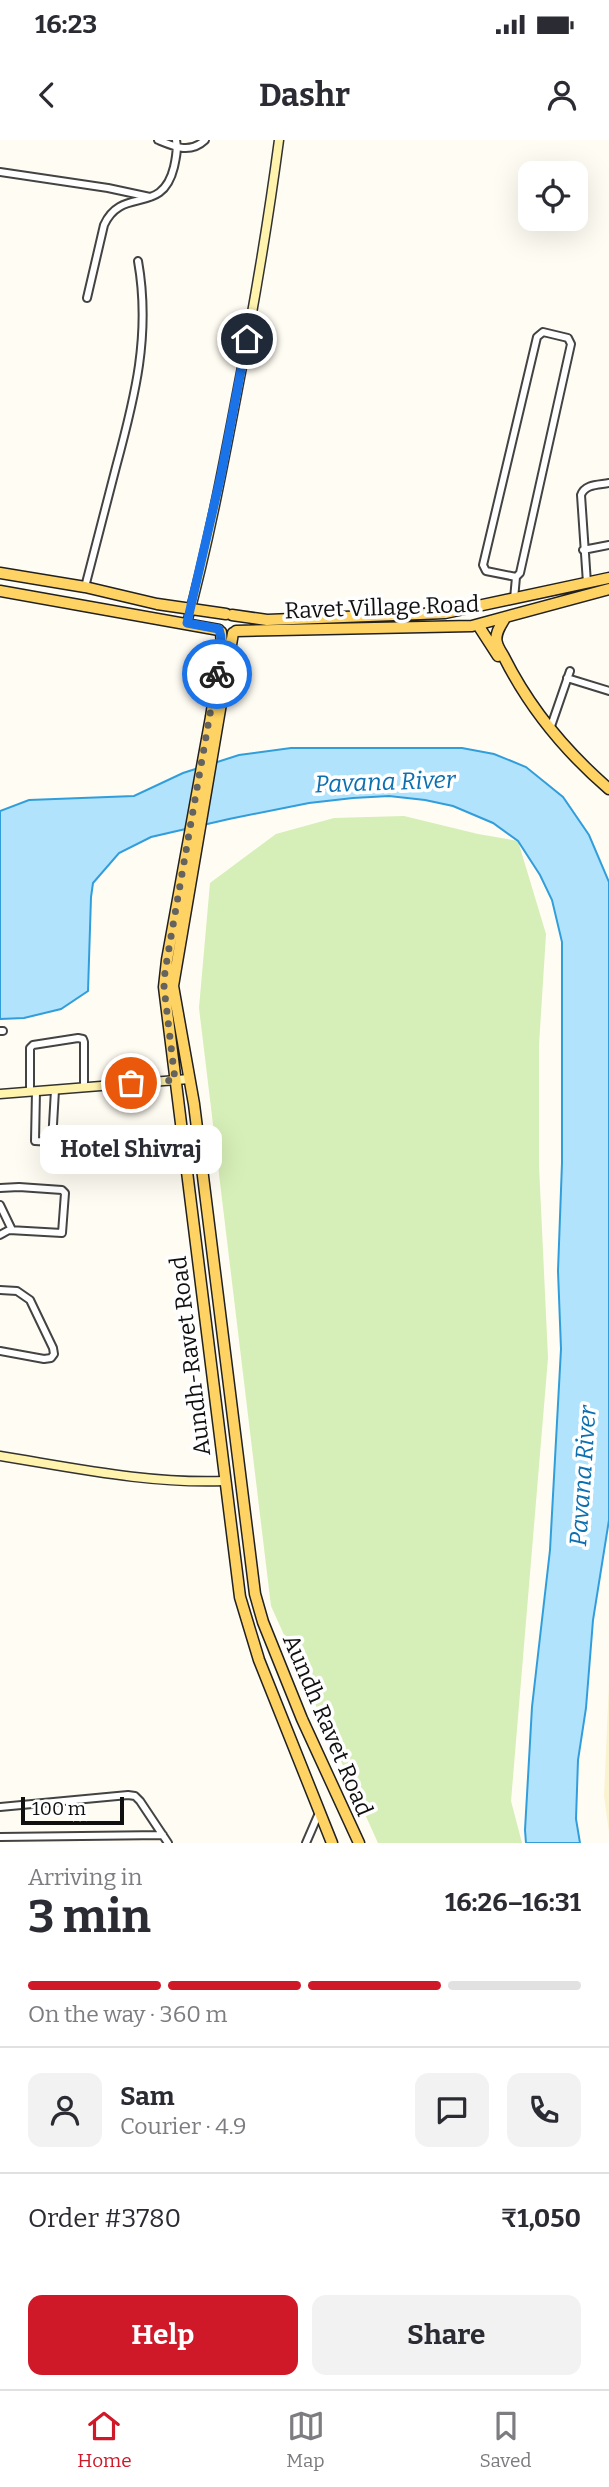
<!DOCTYPE html>
<meta charset="utf-8">
<style>
body{margin:0;font-family:Bitter,serif;background:#f2f2f3;color:#2b2b33;height:100vh;display:flex;flex-direction:column;font-size:26px;white-space:nowrap}
*{box-sizing:border-box;margin:0}
p{font-size:23px;color:#7c7c81}
.icon{flex:none;width:38px;height:38px;fill:none;stroke:currentColor;stroke-width:2;stroke-linecap:round;stroke-linejoin:round}
.map{position:relative;height:1703px;overflow:hidden}
.sheet{display:flex;flex-direction:column;background:#fff;flex:1}
.sheet>*{flex:none}
.controls{position:absolute;left:518px;top:21px;display:grid;gap:14px}
.controls a{display:grid;place-items:center;width:70px;height:70px;border-radius:14px;background:#fff;box-shadow:0 7px 28px #0002;font-size:35px}
.scale{position:absolute;left:21px;bottom:18px;width:103px;box-sizing:border-box;padding-left:7px;border:4px solid #101010;border-top:0;font-size:19px;line-height:24px;white-space:nowrap;color:#101010;-webkit-text-stroke:5px #fff;paint-order:stroke}
.pin{position:absolute;display:grid;place-items:center;width:60px;height:60px;color:#fff;margin:-30px;border:4px solid #fff;border-radius:50%;box-shadow:0 2px 7px #0007}
.courier{position:absolute;display:grid;place-items:center;width:70px;height:70px;margin:-35px;border:5px solid #1a73e8;border-radius:50%;background:#fff;color:#222;box-shadow:0 2px 9px #0007}
.bubble{position:absolute;height:49px;border-radius:14px;background:#fff;box-shadow:0 7px 28px #0002;font-size:23px;font-weight:700;line-height:49px;text-align:center}
.head em{font-style:normal;font-weight:700}
.head div{display:flex;flex-direction:column-reverse}
.head{display:flex;align-items:center;justify-content:space-between;height:119px;padding:0 28px}
h1{font-size:46px;font-weight:700;line-height:52px}
.bar{display:grid;grid-template-columns:repeat(4,1fr);gap:10px 7px;align-content:center;height:84px;padding:0 28px}
.bar i{height:9px;border-radius:5px;background:#e1e1e2}
.bar .active{background:#cf1828}
.bar p{grid-column:span 4}
.line{display:flex;align-items:center;gap:18px;padding:0 28px;border-top:2px solid #e1e1e2}
.line div{flex:1}
.round{display:grid;place-items:center;flex:none;width:74px;height:74px;border-radius:14px;background:#f2f2f3}
.cta{display:flex;gap:14px;margin-top:auto;padding:14px 28px}
.cta a{flex:1;height:80px;border-radius:14px;background:#cf1828;color:#fff;font-size:28px;font-weight:700;line-height:80px;text-align:center}
.cta a+a{background:#f2f2f3;color:#2b2b33}
.status{display:flex;justify-content:space-between;align-items:center;height:49px;padding:0 35px;background:#fff;direction:ltr}
.status svg{height:19px;fill:currentColor}
header{display:flex;justify-content:space-between;align-items:center;height:91px;padding:0 28px;background:#fff;font-size:32px;font-weight:700}
.menu{display:flex;justify-content:space-around;align-items:center;height:98px;border-top:2px solid #e1e1e2;background:#fff;font-size:19px;color:#7c7c81}
.menu a{display:grid;justify-items:center;gap:4px}
.menu .active{color:#cf1828}
.map>svg:first-child{display:block}
</style>
<div class="status"><b>16:23</b><svg viewBox="0 0 49 12"><path d="M0 12V9h3v3zM5 12V6h3v6zM10 12V3h3v9zM15 12V0h3v12zM26 1h20v11H26zM47 4h2v5h-2z"/></svg></div>
<header><svg class="icon" aria-label="back" viewBox="0 0 24 24"><path d="M15 5l-7 7 7 7"/></svg>Dashr<svg class="icon" aria-label="person" viewBox="0 0 24 24"><circle cx="12" cy="8" r="4"/><path d="M4 21q1-7 8-7t8 7"/></svg></header>
<div class="map">
<svg width="609" height="1703" viewBox="0 0 609 1703">
<rect width="100%" height="100%" fill="#fffcf3"/>
<!-- farmland -->
<path fill="#f9f3cf" d="M609,1543V1692L604,1656Z"/>
<!-- green -->
<path fill="#d6eeb7" d="M404,676L478,694L518,701L546,794L539,905V1026L548,1218L511,1661L522,1703H378L271,1466L199,868L210,743L276,694L334,678Z"/>
<!-- water -->
<path fill="#b2e3fc" stroke="#319edb" stroke-width="2" d="M291,608H462L494,614L526,627L563,657L589,695L609,742V1380L593,1480L586,1568L578,1620L576,1679L580,1703H526L525,1690L532,1567L550,1410L561,1209L558,1131L562,1023V802L552,760L540,735L518,701L493,683L453,666L425,660L389,656L353,658L309,663L229,679L151,697L119,713L93,743L91,757L88,851L61,869L24,878L0,879V671L29,660L134,656L183,633L239,615Z"/>
<g fill="none" stroke-linecap="round" stroke-linejoin="round">
<!-- street casing -->
<g stroke="#434343" stroke-width="10">
<path id="street" d="M158,0C175,7 190,14 205,0
M0,32L108,48L150,57
M87,158L104,85C122,45 162,77 174,27C176,18 178,9 176,0
M583,410L609,405
M587,443L581,355C585,344 598,345 609,343
M85,447C95,407 106,367 116,327C135,257 151,194 138,121
M514,459L516,437L520,433L571,204L568,198L543,192L537,197L483,425L486,431L516,437
M567,538L609,551
M550,589L570,531
M0,891H3
M36,951L35,1001L52,1002L55,950
M30,952V908L33,905L78,898L83,899L84,902V947
M0,1048L19,1047L62,1050L65,1053L62,1093L9,1090L0,1095
M0,1065L12,1090
M0,1150L17,1151L30,1160L53,1208L54,1214L51,1218L44,1219L0,1211
M0,1667L128,1655L135,1656L140,1661L168,1703
M0,1697L163,1695
M306,1703L319,1673"/>
</g>
<!-- secondary casing -->
<g stroke="#323232" stroke-width="11">
<path id="secondary" d="M187,483C208,406 223,327 238,248C254,166 268,83 279,0
M0,954L189,939
M0,1316C75,1328 149,1344 225,1341"/>
</g>
<!-- primary casing -->
<g stroke="#212121" stroke-width="13">
<path id="primary" d="M0,433L85,447L157,464L226,474
M0,451L219,490
M232,475L267,480L445,473L609,438
M505,478C501,485 494,494 497,503C498,508 502,513 504,517C530,569 566,612 609,649
M478,485L498,516
M236,491L472,486L609,449
M221,492L222,506L211,577L167,820L164,847L240,1457L259,1520L332,1703
M233,493L173,846L194,964L255,1454L263,1482L302,1579L359,1703"/>
</g>
<!-- street -->
<use href="#street" stroke="#fff" stroke-width="6"/>
<!-- secondary -->
<use href="#secondary" stroke="#fff3ae" stroke-width="8"/>
<!-- primary -->
<use href="#primary" stroke="#ffd363" stroke-width="10"/>
</g>
<g fill="none" stroke-linecap="round" stroke-linejoin="round">
<!-- done -->
<path stroke="#64635f" stroke-width="7" stroke-dasharray="0 12.6" d="M131,943L175,940L164,847L165,831L217,534"/>
<!-- route -->
<path stroke="#1a73e8" stroke-width="9" d="M217,534C220,519 224,503 219,489L187,483L221,335L247,199"/>
</g>
<g text-anchor="middle" stroke-width="7" stroke-linejoin="round" paint-order="stroke">
<!-- street labels -->
<g font-size="23" fill="#101010" stroke="#fff">
<text transform="translate(382 467) rotate(-2)" y="8">Ravet Village Road</text>
<text transform="translate(190 1216) rotate(-97)" y="8">Aundh-Ravet Road</text>
<text transform="translate(328 1585) rotate(67)" y="8">Aundh Ravet Road</text>
</g>
<!-- water labels -->
<g font-size="24" font-style="italic" fill="#0b6fb0" stroke="#fff">
<text transform="translate(385 642) rotate(-2)" y="8">Pavana River</text>
<text transform="translate(583 1336) rotate(-86)" y="8">Pavana River</text>
</g>
</g>
</svg>
<div class="controls">
<a><svg class="icon" aria-label="locate" viewBox="0 0 24 24"><circle cx="12" cy="12" r="6"/><path d="M12 2v4M12 18v4M2 12h4M18 12h4"/></svg></a>
</div>
<div class="scale">100 m</div>
<div class="pin" style="left:131px;top:943px;background:#ea580c"><svg class="icon" aria-label="bag" viewBox="0 0 24 24"><path d="M5 8h14l-1 12H6zM9 8a3 3 0 0 1 6 0"/></svg></div>
<div class="pin" style="left:247px;top:199px;background:#1f2937"><svg class="icon" aria-label="home" viewBox="0 0 24 24"><path d="M3 11l9-7 9 7M6 9v11h12V9"/></svg></div>
<div class="courier" style="left:217px;top:534px"><svg class="icon" aria-label="bike" viewBox="0 0 24 24"><circle cx="6" cy="16" r="4"/><circle cx="18" cy="16" r="4"/><path d="M6 16l4-8h5l3 8M10 8l3 8H6M13 5h3"/></svg></div>
<div class="bubble" style="left:40px;top:985px;width:182px">Hotel Shivraj</div>
</div>
<section class="sheet">
<div class="head"><div><h1>3 min</h1><p>Arriving in</p></div><em>16:26–16:31</em></div>
<div class="bar"><i class="active"></i><i class="active"></i><i class="active"></i><i></i><p>On the way · 360 m</p></div>
<div class="line" style="height:126px"><a class="round"><svg class="icon" aria-label="person" viewBox="0 0 24 24"><circle cx="12" cy="8" r="4"/><path d="M4 21q1-7 8-7t8 7"/></svg></a><div><b>Sam</b><p>Courier · 4.9</p></div><a class="round"><svg class="icon" aria-label="chat" viewBox="0 0 24 24"><path d="M4 5h16v11H9l-5 4z"/></svg></a><a class="round"><svg class="icon" aria-label="phone" viewBox="0 0 24 24"><path d="M5 4h4l2 5-3 2q2 4 5 5l2-3 5 2v4C11 20 4 13 5 4z"/></svg></a></div>
<div class="line" style="height:91px"><div>Order #3780</div><b>₹1,050</b></div>
<div class="cta"><a>Help</a><a>Share</a></div>
</section>
<nav class="menu">
<a class="active"><svg class="icon" aria-label="home" viewBox="0 0 24 24"><path d="M3 11l9-7 9 7M6 9v11h12V9"/></svg>Home</a>
<a><svg class="icon" aria-label="map" viewBox="0 0 24 24"><path d="M3 6l6-2 6 2 6-2v14l-6 2-6-2-6 2zM9 4v14M15 6v14"/></svg>Map</a>
<a><svg class="icon" aria-label="saved" viewBox="0 0 24 24"><path d="M7 4h10v16l-5-4-5 4z"/></svg>Saved</a>
</nav>
